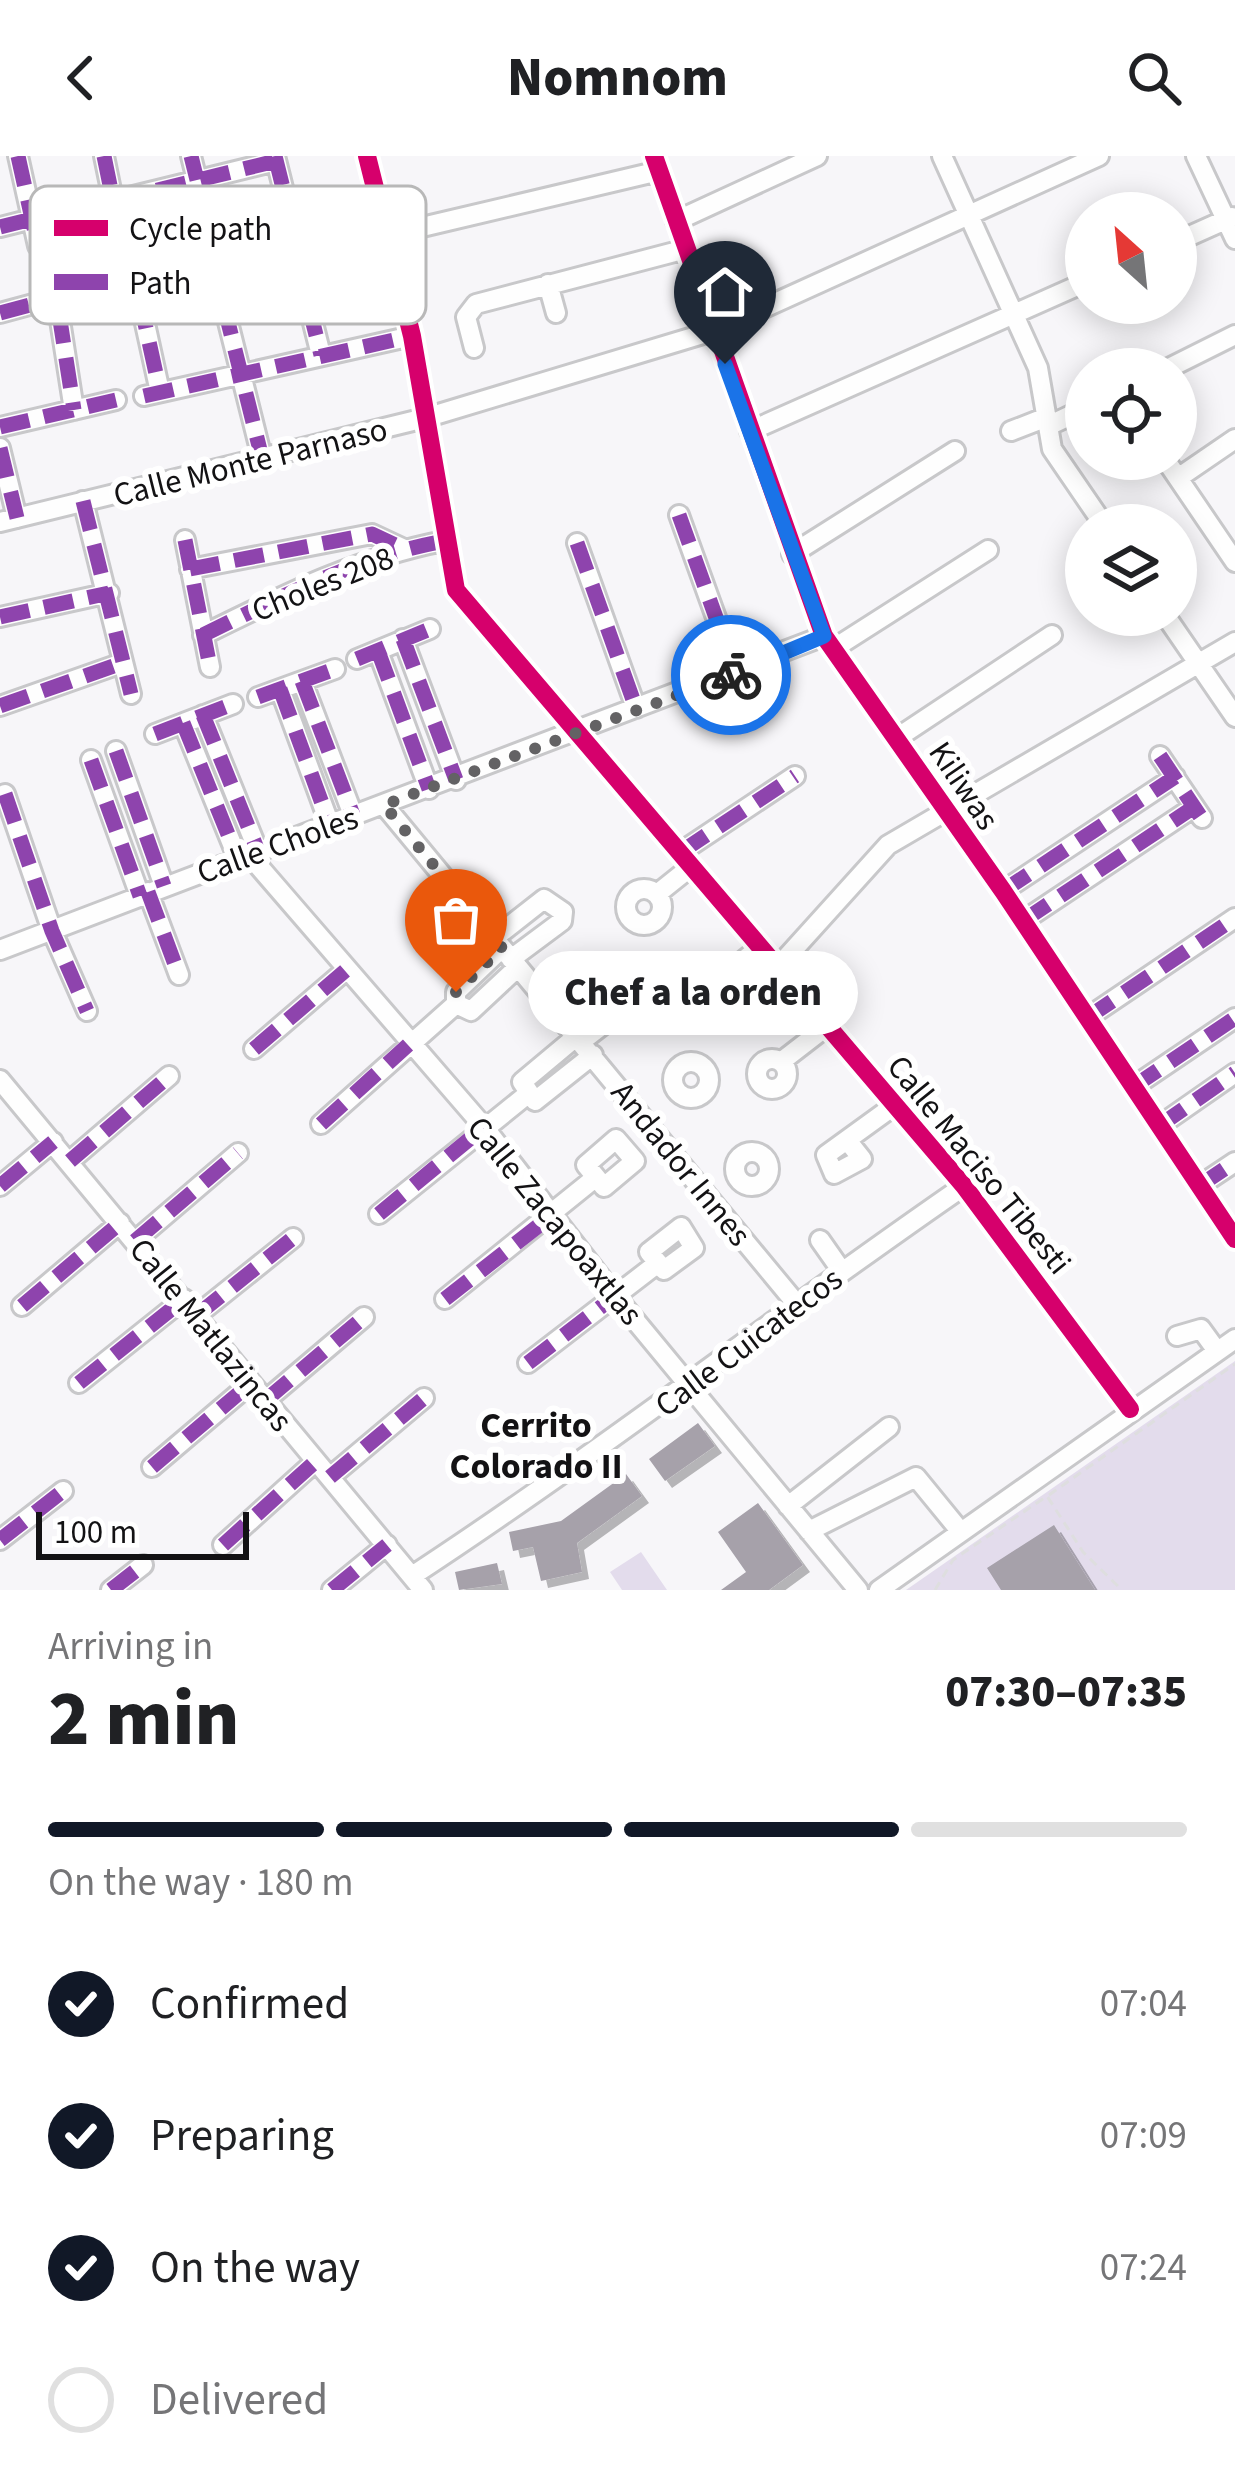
<!DOCTYPE html>
<meta charset="utf-8">
<style>
body{margin:0;font-family:"Source Sans 3",sans-serif;background:#f2f2f2;color:#202124;height:100vh;display:flex;flex-direction:column;font-size:45px;white-space:nowrap}
*{box-sizing:border-box;margin:0}
p{font-size:39px;color:#757577}
.icon{flex:none;width:66px;height:66px;fill:none;stroke:currentColor;stroke-width:2;stroke-linecap:round;stroke-linejoin:round}
.map{position:relative;height:1434px;overflow:hidden}
.sheet{display:flex;flex-direction:column;background:#fff;flex:1}
.sheet>*{flex:none}
.needle{width:78px;rotate:333deg}
.buttons{position:absolute;left:1065px;top:36px;display:grid;gap:24px}
.buttons a{display:grid;place-items:center;width:132px;height:132px;border-radius:50%;background:#fff;box-shadow:0 6px 30px #0003;font-size:60px}
.scale{position:absolute;left:36px;bottom:30px;width:213px;box-sizing:border-box;padding-left:12px;border:6px solid #131214;border-top:0;font-size:33px;line-height:42px;white-space:nowrap;color:#131214;-webkit-text-stroke:9px #fff;paint-order:stroke}
.pin{position:absolute;display:grid;place-items:center;width:102px;height:102px;color:#fff;margin:-123px -51px;border-radius:50% 50% 50% 0;rotate:-45deg;box-shadow:0 0 12px #0007}
.pin .icon{rotate:45deg}
.courier{position:absolute;display:grid;place-items:center;width:120px;height:120px;margin:-60px;border:9px solid #1a73e8;border-radius:50%;background:#fff;color:#222;box-shadow:0 3px 15px #0007}
.bubble{position:absolute;height:84px;border-radius:42px;background:#fff;box-shadow:0 6px 30px #0003;font-size:39px;font-weight:800;line-height:84px;text-align:center}
.headline em{font-style:normal;font-weight:800}
.headline div{display:flex;flex-direction:column-reverse}
.headline{display:flex;align-items:center;justify-content:space-between;height:204px;padding:0 48px}
h1{font-size:78px;font-weight:800;line-height:90px}
.bar{display:grid;grid-template-columns:repeat(4,1fr);gap:18px 12px;align-content:center;height:144px;padding:0 48px}
.bar i{height:15px;border-radius:9px;background:#e0e0e0}
.bar .on{background:#111827}
.bar p{grid-column:span 4}
ol{padding:0 48px;list-style:none}
li{display:flex;align-items:center;gap:36px;height:132px}
li p{margin-inline-start:auto}
li .icon{padding:12px;border-radius:50%;background:#111827;color:#fff;stroke-width:4}
li:last-child{color:#757577}
li i{width:66px;height:66px;border:6px solid #e0e0e0;border-radius:50%}
header{display:flex;justify-content:space-between;align-items:center;height:156px;padding:0 48px;background:#fff;font-size:54px;font-weight:800}
.map>svg:first-child{display:block}
</style>
<header><svg class="icon" aria-label="back" viewBox="0 0 24 24"><path d="M15 5l-7 7 7 7"/></svg>Nomnom<svg class="icon" aria-label="search" viewBox="0 0 24 24"><circle cx="10" cy="10" r="6"/><path d="M15 15l6 6"/></svg></header>
<div class="map">
<svg width="1235" height="1434" viewBox="0 0 1235 1434">
<defs>
<filter id="shadow"><feDropShadow dx="7" dy="7" stdDeviation="0" flood-color="#0004"/></filter>
</defs>
<rect width="100%" height="100%" fill="#f7f6f9"/>
<!-- green -->
<path fill="#e3dcec" d="M1235,1205V1434H906Z
M641,1396L667,1434H622L610,1416Z"/>
<!-- building -->
<path fill="#a6a1aa" filter="url(#shadow)" d="M698,1267L715,1290L665,1325L649,1303Z
M626,1318L642,1340L577,1387L582,1416L541,1425L533,1391L513,1395L509,1376L561,1365Z
M758,1347L803,1409L769,1434H721L746,1416L718,1376Z
M1054,1369L1095,1434H1001L987,1412Z
M497,1407L502,1428L459,1434L455,1416Z"/>
<g fill="none" stroke-linecap="round" stroke-linejoin="round">
<!-- minor casing -->
<g stroke="#c8c8ca" stroke-width="24">
<path id="minor" d="M18,0L38,90
M104,0L119,73
M191,0L197,24
M275,0L283,32
M367,0L412,180L456,434L964,1030L1130,1253
M654,0L824,480L1003,735L1235,1083
M942,0L1038,212L1052,293L1104,369
M1196,0L1235,83
M113,45L276,5
M287,63L321,199
M676,65L817,0
M0,71L32,63
M422,71L659,15
M1176,86L1232,61
M130,99L160,236
M213,106L262,302
M52,113L74,254
M136,124L291,86
M548,128L556,157
M0,157L59,141
M474,192L466,161L476,148L686,93
M1167,213L1235,179
M144,240L412,180
M1048,270L1086,252
M0,271L116,244
M750,275L1086,126
M1011,275L1047,261
M0,292L17,362
M1165,303L1235,406
M1178,322L1235,283
M83,345L131,538
M679,359L736,517
M0,366L425,262L713,175L1099,0
M185,384L210,511
M577,387L636,552
M792,398L955,295
M190,413L372,378L404,393
M1165,459L1235,561
M0,461L109,437
M203,479C280,441 359,401 444,385
M403,483L456,624
M833,493L988,394
M378,495L429,633
M357,503L430,473
M302,525L353,659
M280,533L330,669
M258,541L335,513
M0,550L122,507
M203,559L258,695
M183,567L238,703
M155,578L233,548
M897,582L1052,479
M116,595L164,730
M1160,600L1202,662
M91,604L140,740
M5,638L52,775L87,855
M384,649L795,1146
M681,696L795,620
M249,699L484,971L615,1140L858,1434
M626 751a18 18 0 1 1 36 0a18 18 0 1 1-36 0Z
M1003,735L1175,621
M148,736L179,819
M657,738L692,710
M1023,765L1194,651
M493,783L544,743L563,756L562,765L511,803
M502,792L456,836V848L471,855L518,811
M0,794L824,480
M776,813L888,689L1235,486
M695 834a16 16 0 1 1 32 0a16 16 0 1 1-32 0Z
M721,823L760,791
M1087,862L1235,762
M564,864L619,818L626,819L639,841L582,885
M577,880L522,926L535,945L593,899
M254,893L346,814
M757 918a15 15 0 1 1 30 0a15 15 0 1 1-30 0Z
M782,905L826,871
M673 924a18 18 0 1 1 36 0a18 18 0 1 1-36 0Z
M0,924L423,1434
M1133,931L1235,862
M321,968L456,848
M1159,970L1235,917
M616,983L635,1005L604,1031L586,1009Z
M847,984L862,1003L834,1018L826,999L895,949
M735 1013a17 17 0 1 1 34 0a17 17 0 1 1-34 0Z
M70,1005L169,920
M0,1030L53,986
M1199,1030L1235,1006
M379,1058L529,937
M681,1071L694,1092L664,1114L649,1096Z
M820,1084L841,1114
M135,1085L238,997
M445,1143L595,1022
M22,1150L120,1067
M197,1159L293,1082
M1177,1180L1201,1173L1217,1195
M528,1207L658,1107
M79,1227L184,1143
M266,1244L364,1161
M152,1311L251,1227
M330,1321L424,1242
M788,1350L889,1271
M809,1375L916,1321L961,1376
M0,1384L63,1335
M223,1389L316,1305
M412,1420C601,1296 778,1158 964,1030
M111,1434L143,1409
M332,1434L387,1389
M879,1434L1235,1183"/>
</g>
<!-- path -->
<path stroke="#dededf" stroke-width="3" stroke-dasharray="9 6" stroke-linecap="butt" d="M1049,1339L1235,1208
M935,1434L953,1404L1047,1340L1083,1396L1122,1434"/>
<!-- minor -->
<use href="#minor" stroke="#fefefe" stroke-width="18"/>
<!-- quiet -->
<path stroke="#8e44ad" stroke-width="15" stroke-dasharray="30 15" stroke-linecap="butt" d="M18,0L38,90
M104,0L119,73
M191,0L197,24
M275,0L283,32
M113,45L276,5
M287,63L321,199
M0,71L32,63
M130,99L160,236
M213,106L262,302
M52,113L74,254
M136,124L291,86
M0,157L59,141
M144,240L412,180
M0,271L116,244
M0,292L17,362
M83,345L131,538
M679,359L736,517
M185,384L210,511
M577,387L636,552
M190,413L372,378L404,393
M0,461L109,437
M203,479C280,441 359,401 444,385
M403,483L456,624
M378,495L429,633
M357,503L430,473
M302,525L353,659
M280,533L330,669
M258,541L335,513
M0,550L122,507
M203,559L258,695
M183,567L238,703
M155,578L233,548
M116,595L164,730
M1160,600L1200,660
M91,604L140,740
M5,638L52,775L87,855
M681,696L795,620
M1003,735L1175,621
M148,736L179,819
M1023,765L1194,651
M695 834a16 16 0 1 1 32 0a16 16 0 1 1-32 0Z
M721,823L760,791
M1087,862L1235,762
M254,893L346,814
M1133,931L1235,862
M321,968L408,889
M1159,970L1235,917
M70,1005L169,920
M0,1030L53,986
M1199,1030L1235,1006
M379,1058L484,971
M135,1085L238,997
M445,1143L551,1060
M22,1150L120,1067
M197,1159L293,1082
M528,1207L615,1140
M79,1227L184,1143
M266,1244L364,1161
M152,1311L251,1227
M330,1321L424,1242
M0,1384L63,1335
M223,1389L316,1305
M111,1434L143,1409
M332,1434L387,1389"/>
<!-- cycleway casing -->
<g stroke="#fff" stroke-width="26">
<path id="cycleway" d="M367,0L412,180L456,434L964,1030L1130,1253
M654,0L824,480L1003,735L1235,1083"/>
</g>
<!-- cycleway -->
<use href="#cycleway" stroke="#d6006c" stroke-width="18"/>
</g>
<g fill="none" stroke-linecap="round" stroke-linejoin="round">
<!-- done -->
<path stroke="#636264" stroke-width="12" stroke-dasharray="0 21.6" d="M456,836L502,792L384,649L731,519"/>
<!-- route -->
<path stroke="#1a73e8" stroke-width="15" d="M725,208L824,480L731,519"/>
</g>
<g text-anchor="middle" stroke-width="12" stroke-linejoin="round" paint-order="stroke">
<!-- street labels -->
<g font-size="33" fill="#131214" stroke="#fff">
<text transform="translate(250 305) rotate(-14)" y="12">Calle Monte Parnaso</text>
<text transform="translate(322 427) rotate(-22)" y="12">Choles 208</text>
<text transform="translate(965 629) rotate(56)" y="12">Kiliwas</text>
<text transform="translate(277 688) rotate(-20)" y="12">Calle Choles</text>
<text transform="translate(682 1007) rotate(51)" y="12">Andador Innes</text>
<text transform="translate(980 1008) rotate(51)" y="12">Calle Maciso Tibesti</text>
<text transform="translate(556 1064) rotate(51)" y="12">Calle Zacapoaxtlas</text>
<text transform="translate(212 1178) rotate(51)" y="12">Calle Matlazincas</text>
<text transform="translate(748 1185) rotate(-37)" y="12">Calle Cuicatecos</text>
</g>
<!-- neighbourhood labels -->
<g font-size="36" font-weight="bold" fill="#131214" stroke="#fff">
<text x="536" y="1281">Cerrito<tspan x="536" dy="41">Colorado II</tspan></text>
</g>
</g>
<!-- legend -->
<rect x="30" y="30" width="396" height="138" rx="18" fill="#fff" stroke="#b8b8b8" stroke-width="3"/>
<rect x="54" y="64" width="54" height="16" fill="#d6006c"/>
<rect x="54" y="118" width="54" height="16" fill="#8e44ad"/>
<g font-size="33" fill="#131214">
<text x="129" y="84">Cycle path</text>
<text x="129" y="138">Path</text>
</g>
</svg>
<div class="buttons">
<a><svg class="needle" viewBox="-14 -14 28 28"><path d="M0-13l5 13h-10z" fill="#e53935"/><path d="M0 13l5-13h-10z" fill="#757577"/></svg></a>
<a><svg class="icon" aria-label="locate" viewBox="0 0 24 24"><circle cx="12" cy="12" r="6"/><path d="M12 2v4M12 18v4M2 12h4M18 12h4"/></svg></a>
<a><svg class="icon" aria-label="layers" viewBox="0 0 24 24"><path d="M12 4l9 5-9 5-9-5zM3 14l9 5 9-5"/></svg></a>
</div>
<div class="scale">100 m</div>
<div class="pin" style="left:456px;top:836px;background:#ea580c"><svg class="icon" aria-label="bag" viewBox="0 0 24 24"><path d="M5 8h14l-1 12H6zM9 8a3 3 0 0 1 6 0"/></svg></div>
<div class="pin" style="left:725px;top:208px;background:#1f2937"><svg class="icon" aria-label="home" viewBox="0 0 24 24"><path d="M3 11l9-7 9 7M6 9v11h12V9"/></svg></div>
<div class="courier" style="left:731px;top:519px"><svg class="icon" aria-label="bike" viewBox="0 0 24 24"><circle cx="6" cy="16" r="4"/><circle cx="18" cy="16" r="4"/><path d="M6 16l4-8h5l3 8M10 8l3 8H6M13 5h3"/></svg></div>
<div class="bubble" style="left:528px;top:795px;width:330px">Chef a la orden</div>
</div>
<section class="sheet">
<div class="headline"><div><h1>2 min</h1><p>Arriving in</p></div><em>07:30–07:35</em></div>
<div class="bar"><i class="on"></i><i class="on"></i><i class="on"></i><i></i><p>On the way · 180 m</p></div>
<ol>
<li><svg class="icon" aria-label="check" viewBox="0 0 24 24"><path d="M5 12l5 5 9-10"/></svg>Confirmed<p>07:04</p></li>
<li><svg class="icon" aria-label="check" viewBox="0 0 24 24"><path d="M5 12l5 5 9-10"/></svg>Preparing<p>07:09</p></li>
<li><svg class="icon" aria-label="check" viewBox="0 0 24 24"><path d="M5 12l5 5 9-10"/></svg>On the way<p>07:24</p></li>
<li><i></i>Delivered</li>
</ol>
</section>
